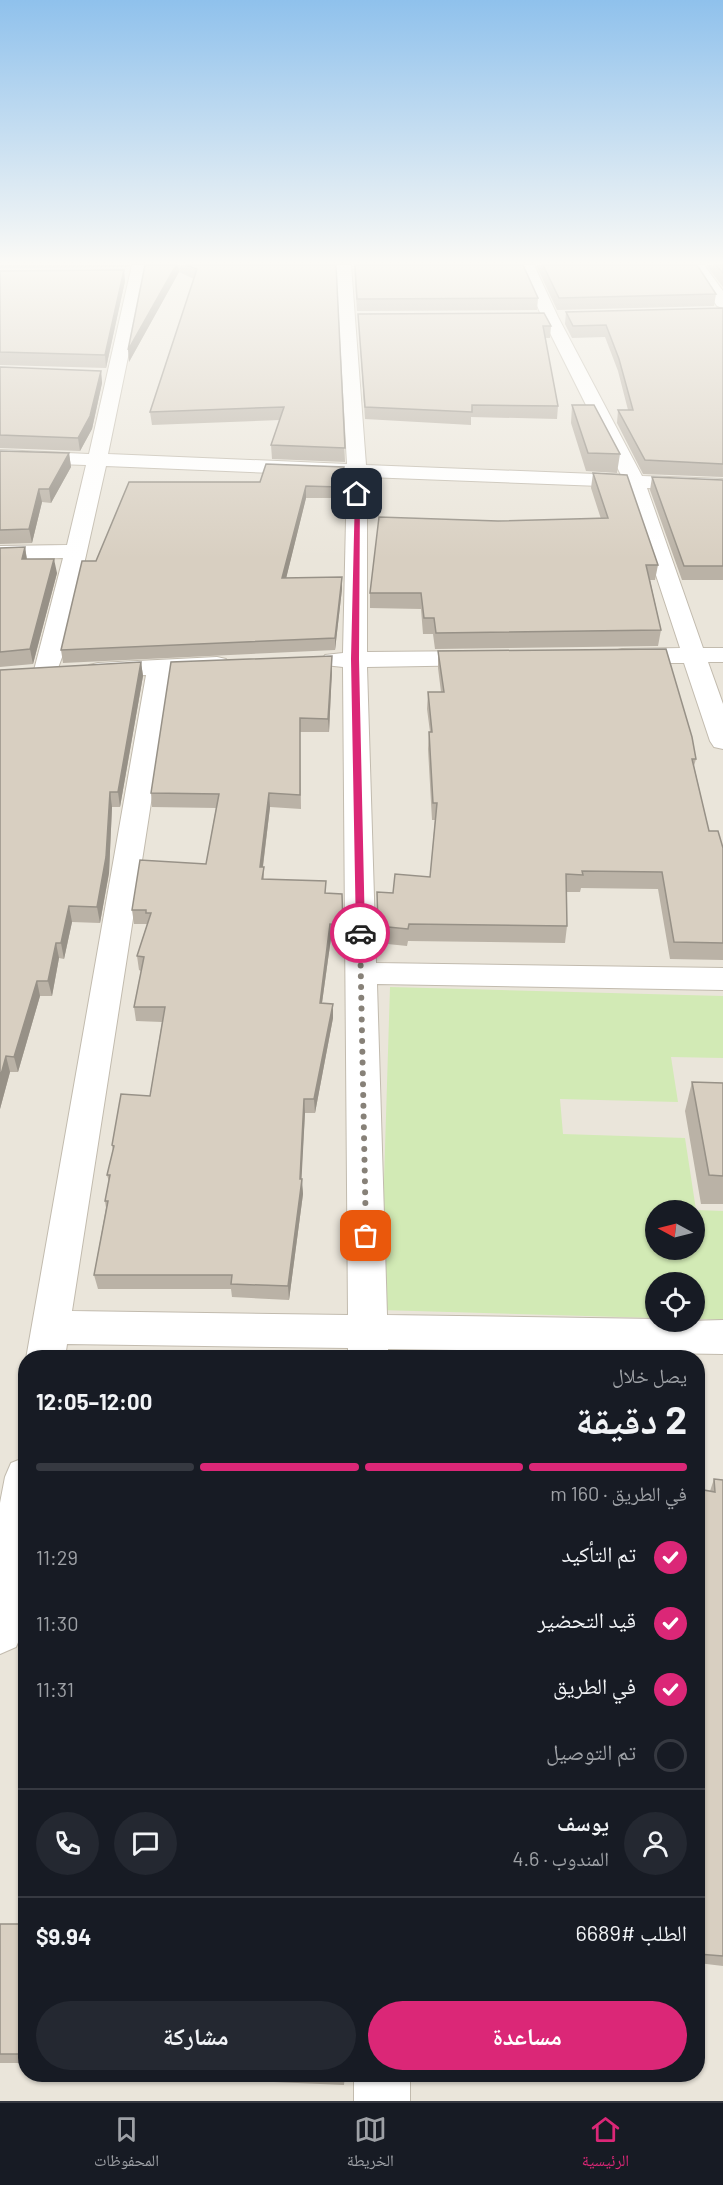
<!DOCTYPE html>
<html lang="ar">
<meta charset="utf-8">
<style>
body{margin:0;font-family:Barlow,"Noto Naskh Arabic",sans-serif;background:#242831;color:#f1f3f6;direction:rtl;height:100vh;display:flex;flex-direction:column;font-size:22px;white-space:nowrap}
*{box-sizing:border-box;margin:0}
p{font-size:20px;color:#9ea1a6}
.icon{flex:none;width:33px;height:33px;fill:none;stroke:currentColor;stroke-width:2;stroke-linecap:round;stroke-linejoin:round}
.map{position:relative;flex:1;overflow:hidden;direction:ltr}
.drawer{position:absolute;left:18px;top:1350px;width:687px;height:732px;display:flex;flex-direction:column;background:#171b24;border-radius:24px;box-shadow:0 2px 4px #0004;direction:rtl}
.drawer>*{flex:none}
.needle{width:39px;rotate:277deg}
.controls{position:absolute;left:645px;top:1200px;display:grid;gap:12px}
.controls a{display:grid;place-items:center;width:60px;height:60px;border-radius:50%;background:#171b24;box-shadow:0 2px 4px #0004;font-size:30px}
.pin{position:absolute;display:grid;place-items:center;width:51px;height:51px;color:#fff;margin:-26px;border-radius:12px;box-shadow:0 3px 9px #0006}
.courier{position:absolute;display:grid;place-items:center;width:60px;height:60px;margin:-30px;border:4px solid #db2777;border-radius:50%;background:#fff;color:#222;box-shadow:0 2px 8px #0007}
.summary em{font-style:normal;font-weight:700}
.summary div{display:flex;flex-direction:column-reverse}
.summary{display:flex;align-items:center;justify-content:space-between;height:102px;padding:0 18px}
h1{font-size:39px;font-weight:700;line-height:45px}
.bar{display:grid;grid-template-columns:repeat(4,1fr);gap:9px 6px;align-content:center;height:72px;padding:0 18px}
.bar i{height:8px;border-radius:4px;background:#363941}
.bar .active{background:#db2777}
.bar p{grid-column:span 4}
.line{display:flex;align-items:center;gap:15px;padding:0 18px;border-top:2px solid #363941}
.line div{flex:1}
.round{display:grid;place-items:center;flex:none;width:63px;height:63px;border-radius:32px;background:#242831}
ol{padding:0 18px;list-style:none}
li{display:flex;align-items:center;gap:18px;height:66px}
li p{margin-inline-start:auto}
li .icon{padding:6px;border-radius:50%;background:#db2777;color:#fff;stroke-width:4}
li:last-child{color:#9ea1a6}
li i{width:33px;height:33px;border:3px solid #363941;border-radius:50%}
.action{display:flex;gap:12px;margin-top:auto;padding:12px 18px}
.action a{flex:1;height:69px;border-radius:36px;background:#db2777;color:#fff;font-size:24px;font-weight:700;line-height:69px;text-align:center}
.action a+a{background:#242831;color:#f1f3f6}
.menu{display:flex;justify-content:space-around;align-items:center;height:84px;border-top:2px solid #363941;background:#171b24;font-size:16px;color:#9ea1a6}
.menu a{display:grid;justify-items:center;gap:3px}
.menu .active{color:#db2777}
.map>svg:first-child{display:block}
</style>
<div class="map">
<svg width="723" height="2101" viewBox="0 0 723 2101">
<rect width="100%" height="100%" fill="#f6f3ec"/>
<!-- residential -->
<path fill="#eae5da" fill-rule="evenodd" d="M0,265H723V2101H0ZM656,1210H694V1250H656ZM656,1282H694V1322H656ZM26,1358H698V2074H26Z"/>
<!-- green -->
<path fill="#d2eab5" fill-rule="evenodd" d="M390,987L723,996V1058L671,1057L678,1102L560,1099L563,1134L685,1138L696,1210L723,1211V1320L695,1319L694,1282H656L655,1318L380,1310ZM656,1210H694V1250H656Z"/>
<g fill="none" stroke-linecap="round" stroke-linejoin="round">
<!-- minor casing -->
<g stroke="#c2bbae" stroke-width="2">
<path id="minor" d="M132,265H147L108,454L347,464L336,265H351L366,465L621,475L542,317L519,265H534L558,317L642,476L723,479V491L647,488L703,648H723V662H708L723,704V749L714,747L710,741L684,663H622L614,661L610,656L614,651L622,649L680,648L627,487L367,477V652L484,651L493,653L496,658L493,663L484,665L367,667L376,963L723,968V990L377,984L387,1315L656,1319V1322L723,1320V1354L388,1349V1358H348V1348L67,1344L65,1358L26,1359L146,675L98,677L89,675L86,670L89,665L98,663L217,657L226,659L229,664L226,669L171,674L72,1311L348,1315L343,667L325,665L322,660L325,655L343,653L347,476L106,466L65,649L54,679L45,681L36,679L33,674L63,558L0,560V546L67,545L86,465L0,462V450L89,454Z
M690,265H704L723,291V308L717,306Z
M26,1457V1616L23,1631L16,1647L0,1654V1503L5,1477L11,1463Z
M354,2074H410V2101H354Z"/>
</g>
<!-- minor -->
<use href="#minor" fill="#fff" fill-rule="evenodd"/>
</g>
<!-- wall -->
<path fill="#bab2a6" d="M0,265H130L129,267L0,268Z
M145,265H336L345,462L272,459L271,445L280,420L152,425L150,412L194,279L179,272L129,362Z
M354,265H523L538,298L537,310L357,311Z
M536,265H697L716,294L714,306L557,310Z
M706,265H723V287Z
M0,271L125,281L106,368L0,365Z
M723,308V477L643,474L617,423L618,410H628L618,371L605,337L572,338L565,324L566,312Z
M358,314L551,326L550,338H545L558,406L557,419L471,417V425L365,419Z
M0,367L101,371L102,383L92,429L80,451L0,448Z
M572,405L620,454L617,473L586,471L571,423Z
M0,451L69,453L71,467L51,503L42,502L32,543L0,544Z
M344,467V478L340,498H306L286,578L342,589L335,650L63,663L61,650L96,561L260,482Z
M593,473L658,565L655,580H650L661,630L658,646L435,649L433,634H423L421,609L370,608V593L498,521L601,519L591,488Z
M652,477L723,480V580H682L650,490Z
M25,547L27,559L57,573L33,664L0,667V548Z
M438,651L696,759L694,766L709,831L723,848V960L670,959L658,889L581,888L580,892H566L567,926L565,943L408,941L407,946L378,943L377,892L393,893L430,877L435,820H432L428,749L429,732H430L427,709L428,692H441L438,668Z
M332,656V670L329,732H300L301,809L270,807L263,867H264V879L326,893L342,894L343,940L331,938L322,1003L333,1018L315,1113H305L301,1179L303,1194L289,1300L232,1297L231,1289H98L94,1275L106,1208L105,1201L109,1182L107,1175L113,1151L112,1145L150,1096L162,1022L136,1021L134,1007L141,971L139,970L137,956L147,924H134L132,910L206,864L216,808L152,807L151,793Z
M141,662L143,676L120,807H112L109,873L100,923L72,922L64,959L59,958L52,996H40L18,1072H10L0,1109V670Z
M692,1082L723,1083V1204H701L685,1111Z
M714,1479L723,1480V1966L698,1963V1489L710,1491Z
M26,1700V1743L20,1732Z
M0,1924H26V2063H0Z
M271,2074H345L344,2085L274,2082Z"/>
<!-- shaded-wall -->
<path fill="#979187" d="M176,265H178L179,272L129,362L128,350Z
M124,270L125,281L106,368L105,355Z
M101,371L102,383L92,429L80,451L78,438Z
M69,453L71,467L51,503L49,489Z
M344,467V478L340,498V487Z
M306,486V498L283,591L282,578Z
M39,489L42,502L32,543L29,529Z
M25,547L27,561L22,559Z
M54,559L57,573L33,664L30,649Z
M342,577V589L335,650V638Z
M332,656V670L329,732L328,719Z
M141,662L143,676L120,807L118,792Z
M110,792L112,807L109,873L100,923L97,907Z
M269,793L270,807L261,881L260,867Z
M69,906L72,922L64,959L61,943Z
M330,924L331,938L320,1017V1003Z
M56,943L59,958L52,996L48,981Z
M37,981L40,996L18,1072L14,1057Z
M333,1004V1018L315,1113L314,1099Z
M6,1056L10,1072L0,1109V1078Z
M304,1099L305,1113L301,1189L302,1179L303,1194L289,1300L288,1286L300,1179Z"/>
<!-- building -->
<path fill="#d8cfc1" stroke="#979187" stroke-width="1.5" d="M145,265H176L128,350Z
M186,265H336L345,448L271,445L284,407L150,412L197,269Z
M355,265H523L538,298L357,299Z
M543,265H697L716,294L559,298Z
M716,265H723V273Z
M124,270L105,355L0,352V271Z
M723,308V464L645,460L618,410H633L619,359L606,325L573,326L566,312Z
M544,313L551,326H543L558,406L472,405V412L365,407L358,314Z
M0,367L101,371L90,416L78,438L0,435Z
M572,405H594L620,454L588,453Z
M0,451L69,453L49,489H39L29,529L0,530Z
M266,464L344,467L340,487L306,486L282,578L342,577L335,638L61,650L82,561H96L129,482H260Z
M593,473L627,475L658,565H646L661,630L436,633L434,618H424L421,593H370L379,517L498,521L608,518Z
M652,477L723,480V566H684Z
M25,547L22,559H54L30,649L0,652V548Z
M666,649L692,737L696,759H692L709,831H718L723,848V943L674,942L662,872L582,871L583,875L566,874L567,926L409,924L408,929L378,926L377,892L393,893L395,874L430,877L437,803H433L429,732H432L428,692H444L438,651Z
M332,656L328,719L300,718V795L269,793L260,867H264L262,879L326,881L325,893L342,894L343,925L330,924L320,1003L333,1004L314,1099H304L300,1179H302L288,1286L231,1284L232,1275H94L108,1201H105L110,1175H107L114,1146L112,1145L121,1094L150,1096L165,1007H134L144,957L137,956L151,913H146V910H132L140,860L206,864L219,794L151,793L171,662Z
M141,662L118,792H110L106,857L97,907L69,906L61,943H56L48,981H37L14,1057L6,1056L0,1078V670Z
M692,1082L723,1083V1176L709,1175Z
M641,1353V1358H581V1355Z
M714,1479L723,1480V1956L698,1954V1489L715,1492Z
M26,1700V1732H20Z
M0,1924H26V2054H0Z
M290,2074H344V2077Z"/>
<!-- sky -->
<linearGradient id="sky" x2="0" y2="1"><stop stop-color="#8fc1ec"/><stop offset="0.47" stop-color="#fbfaf6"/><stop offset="1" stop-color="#fbfaf6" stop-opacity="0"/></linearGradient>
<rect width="723" height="559" fill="url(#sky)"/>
<!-- route -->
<path fill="#db2777" d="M355,493L360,494L359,659L365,933L360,936L356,933L351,659Z"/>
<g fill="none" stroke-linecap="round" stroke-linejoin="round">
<!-- done -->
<path stroke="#878178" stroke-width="6" stroke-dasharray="0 10.8" d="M360,933L366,1236"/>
</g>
</svg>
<div class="controls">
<a><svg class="needle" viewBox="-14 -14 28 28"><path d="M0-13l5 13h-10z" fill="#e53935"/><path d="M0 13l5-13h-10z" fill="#9ea1a6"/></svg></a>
<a><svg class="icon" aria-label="locate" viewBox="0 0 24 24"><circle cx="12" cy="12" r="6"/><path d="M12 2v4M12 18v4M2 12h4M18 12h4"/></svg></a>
</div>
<div class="pin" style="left:366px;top:1236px;background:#ea580c"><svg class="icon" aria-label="bag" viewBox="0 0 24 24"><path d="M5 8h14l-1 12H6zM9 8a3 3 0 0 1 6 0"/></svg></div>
<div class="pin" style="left:357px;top:494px;background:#1f2937"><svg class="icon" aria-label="home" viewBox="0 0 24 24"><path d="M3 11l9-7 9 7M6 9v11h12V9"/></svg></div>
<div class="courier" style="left:360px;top:933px"><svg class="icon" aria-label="car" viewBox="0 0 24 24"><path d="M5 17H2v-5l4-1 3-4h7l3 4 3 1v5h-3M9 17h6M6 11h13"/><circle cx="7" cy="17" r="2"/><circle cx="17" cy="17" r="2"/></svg></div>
<section class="drawer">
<div class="summary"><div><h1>2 دقيقة</h1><p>يصل خلال</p></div><em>12:00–12:05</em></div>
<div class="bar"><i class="active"></i><i class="active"></i><i class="active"></i><i></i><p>في الطريق · 160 m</p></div>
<ol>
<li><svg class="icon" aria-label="check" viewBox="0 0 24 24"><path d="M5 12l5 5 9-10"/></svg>تم التأكيد<p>11:29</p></li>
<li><svg class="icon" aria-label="check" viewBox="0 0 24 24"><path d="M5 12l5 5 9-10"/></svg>قيد التحضير<p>11:30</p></li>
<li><svg class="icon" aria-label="check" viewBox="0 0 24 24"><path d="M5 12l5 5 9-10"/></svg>في الطريق<p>11:31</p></li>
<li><i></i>تم التوصيل</li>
</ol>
<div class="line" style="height:108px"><a class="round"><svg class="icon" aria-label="person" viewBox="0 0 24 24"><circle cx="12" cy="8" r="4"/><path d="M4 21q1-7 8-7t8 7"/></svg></a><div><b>يوسف</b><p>المندوب · 4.6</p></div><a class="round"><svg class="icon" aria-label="chat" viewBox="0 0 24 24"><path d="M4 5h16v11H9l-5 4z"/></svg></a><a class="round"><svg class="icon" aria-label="phone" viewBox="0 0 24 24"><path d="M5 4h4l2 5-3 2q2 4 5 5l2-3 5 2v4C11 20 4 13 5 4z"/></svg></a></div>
<div class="line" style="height:78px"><div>الطلب #6689</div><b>$9.94</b></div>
<div class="action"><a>مساعدة</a><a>مشاركة</a></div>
</section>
</div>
<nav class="menu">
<a class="active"><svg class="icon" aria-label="home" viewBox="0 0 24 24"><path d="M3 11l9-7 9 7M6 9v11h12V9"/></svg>الرئيسية</a>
<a><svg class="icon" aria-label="map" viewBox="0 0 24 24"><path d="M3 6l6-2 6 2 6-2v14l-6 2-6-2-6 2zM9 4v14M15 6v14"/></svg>الخريطة</a>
<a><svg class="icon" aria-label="saved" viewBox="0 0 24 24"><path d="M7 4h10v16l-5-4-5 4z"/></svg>المحفوظات</a>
</nav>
